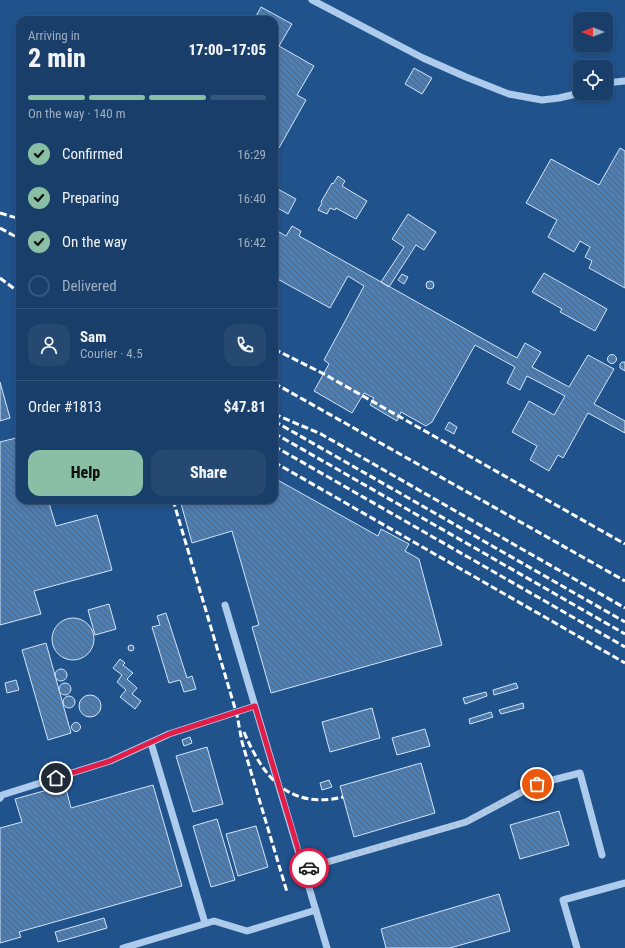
<!DOCTYPE html>
<meta charset="utf-8">
<style>
body{margin:0;font-family:"Roboto Condensed",sans-serif;background:#254971;color:#f1f3f6;height:100vh;display:flex;flex-direction:column;font-size:15px;white-space:nowrap}
*{box-sizing:border-box;margin:0}
p{font-size:13px;color:#9faec0}
.icon{flex:none;width:22px;height:22px;fill:none;stroke:currentColor;stroke-width:2;stroke-linecap:round;stroke-linejoin:round}
.map{position:relative;flex:1;overflow:hidden}
.side{position:absolute;left:16px;top:16px;width:262px;height:488px;display:flex;flex-direction:column;background:#183e69;border-radius:12px;box-shadow:0 2px 6px #0003,0 0 0 1px #36577d}
.side>*{flex:none}
.needle{width:26px;rotate:270deg}
.fabs{position:absolute;left:573px;top:12px;display:grid;gap:8px}
.fabs a{display:grid;place-items:center;width:40px;height:40px;border-radius:8px;background:#183e69;box-shadow:0 2px 6px #0003,0 0 0 1px #36577d;font-size:20px}
.pin{position:absolute;display:grid;place-items:center;width:34px;height:34px;color:#fff;margin:-17px;border:2px solid #fff;border-radius:50%;box-shadow:0 1px 4px #0007}
.courier{position:absolute;display:grid;place-items:center;width:40px;height:40px;margin:-20px;border:3px solid #e11d48;border-radius:50%;background:#fff;color:#222;box-shadow:0 1px 5px #0007}
.summary em{font-style:normal;font-weight:800}
.summary div{display:flex;flex-direction:column-reverse}
.summary{display:flex;align-items:center;justify-content:space-between;height:68px;padding:0 12px}
h1{font-size:26px;font-weight:800;line-height:30px}
.bar{display:grid;grid-template-columns:repeat(4,1fr);gap:6px 4px;align-content:center;height:48px;padding:0 12px}
.bar i{height:5px;border-radius:3px;background:#36577d}
.bar .selected{background:#8abfa5}
.bar p{grid-column:span 4}
.line{display:flex;align-items:center;gap:10px;padding:0 12px;border-top:1px solid #36577d}
.line div{flex:1}
.round{display:grid;place-items:center;flex:none;width:42px;height:42px;border-radius:12px;background:#254971}
ol{padding:0 12px;list-style:none}
li{display:flex;align-items:center;gap:12px;height:44px}
li p{margin-inline-start:auto}
li .icon{padding:4px;border-radius:50%;background:#8abfa5;color:#111;stroke-width:4}
li:last-child{color:#9faec0}
li i{width:22px;height:22px;border:2px solid #36577d;border-radius:50%}
.cta{display:flex;gap:8px;margin-top:auto;padding:8px 12px}
.cta a{flex:1;height:46px;border-radius:12px;background:#8abfa5;color:#111;font-size:16px;font-weight:800;line-height:46px;text-align:center}
.cta a+a{background:#254971;color:#f1f3f6}
.map>svg:first-child{display:block}
</style>
<div class="map">
<svg width="625" height="948" viewBox="0 0 625 948">
<defs>
<pattern id="building-back-hatch" width="6" height="6" patternUnits="userSpaceOnUse"><rect width="6" height="6" fill="#4c7eb6"/><path d="M-1 5l2 2M0 0l6 6M5-1l2 2" fill="none" stroke="#4c6886"/></pattern>
</defs>
<rect width="100%" height="100%" fill="#20528c"/>
<!-- building -->
<path fill="url(#building-back-hatch)" stroke="#d2e5f9" d="M261,7L292,24L279,46L314,66L297,95L306,100L279,148L274,145V20H254Z
M414,68L432,78L422,94L405,84Z
M620,148L625,151V288L589,268L592,261L585,257L590,247L580,241L574,252L548,237L557,220L526,203L551,159L599,185Z
M338,176L345,181L342,186L367,201L356,219L336,208L335,210L330,208L327,214L318,210L322,203L321,202L332,183L333,184Z
M274,187L296,199L288,214L274,206Z
M408,214L436,232L424,250L416,245L389,287L381,282L404,247L392,239Z
M292,226L301,231L299,236L517,358L525,343L541,352L532,367L569,387L588,355L614,369L594,404L625,421V433L588,413L563,458L558,455L549,471L530,460L537,446L512,432L529,401L554,415L565,396L527,376L520,390L507,383L515,367L475,345L432,422L426,426L401,412L397,421L370,405L374,398L364,393L352,413L314,391L329,364L324,360L364,286L348,276L330,308L274,277V229L286,236Z
M544,273L607,309L595,331L560,312L562,309L532,292Z
M402,274L408,277L404,284L398,280Z
M426 285a4 4 0 1 1 8 0a4 4 0 1 1-8 0Z
M607.5 359a4.5 4.5 0 1 1 9 0a4.5 4.5 0 1 1-9 0Z
M622,362H625V371L620,368V364Z
M0,382L10,418L0,421Z
M449,422L457,427L454,434L445,429Z
M20,437V500H48L56,526L97,515L112,570L34,591L41,614L0,625V442Z
M274,478L378,536L381,529L409,544L405,551L419,559L442,645L271,693L252,627L259,625L232,531L192,543L180,500H274Z
M109,604L116,629L95,635L88,610Z
M166,613L187,678L192,676L196,689L184,692L180,680L169,683L152,627L160,625L157,616Z
M52 639a21 21 0 1 1 42 0a21 21 0 1 1-42 0Z
M46,643L71,733L48,740L22,650Z
M128 648a3 3 0 1 1 6 0a3 3 0 1 1-6 0Z
M120,659L125,663L123,665L133,673L127,679L137,688L132,694L141,701L135,709L120,697L126,690L117,682L122,675L113,668Z
M55 675a6 6 0 1 1 12 0a6 6 0 1 1-12 0Z
M16,680L19,690L7,693L5,683Z
M516,683L518,688L494,695L493,690Z
M59 689a6 6 0 1 1 12 0a6 6 0 1 1-12 0Z
M486,692L487,696L465,704L463,698Z
M79 706a11 11 0 1 1 22 0a11 11 0 1 1-22 0Z
M63 702a6 6 0 1 1 12 0a6 6 0 1 1-12 0Z
M523,703L524,708L501,714L499,710Z
M372,708L380,738L330,752L322,722Z
M491,712L493,717L470,724L469,719Z
M71.5 727a4.5 4.5 0 1 1 9 0a4.5 4.5 0 1 1-9 0Z
M425,729L430,746L397,755L392,738Z
M190,737L192,743L184,746L182,740Z
M207,747L223,804L193,812L176,756Z
M421,763L435,813L354,837L340,786Z
M329,780L332,787L322,790L320,783Z
M65,785L71,808L153,785L182,886L19,932L21,937L0,943V828L22,822L15,799Z
M559,811L569,845L520,859L510,825Z
M217,819L235,880L211,887L193,826Z
M256,826L268,867L238,876L226,834Z
M499,894L510,931L450,948H386L381,929Z
M104,918L107,928L58,942L55,932Z"/>
<g fill="none" stroke-linecap="round" stroke-linejoin="round">
<!-- minor -->
<path stroke="#adcbec" stroke-width="7" d="M312,0L423,58L466,77L509,94L542,100L559,98L580,93
M606,83L625,81
M225,605L327,948
M151,743L205,923
M0,798L2,795L110,761L169,734L255,706
M303,869L466,822L537,784L580,773L602,855
M123,948L214,921L247,931L316,910
M577,948L563,900L625,883"/>
<!-- rail -->
<path stroke="#fff" stroke-width="3" stroke-dasharray="7 3" stroke-linecap="butt" d="M0,213L20,219
M0,228L20,239
M0,278L20,293
M274,349L324,374L625,544
M274,383L625,581
M274,414L321,434L625,608
M274,421L625,622
M274,433L625,634
M274,446L625,647
M274,462L625,663
M173,500L237,715L242,742L287,892
M244,732C263,777 289,810 343,797"/>
</g>
<g fill="none" stroke-linecap="round" stroke-linejoin="round">
<!-- done -->
<path stroke="#b1c2d7" stroke-width="4" stroke-dasharray="0 7.2" d="M309,868L466,822L537,784"/>
<!-- route -->
<path stroke="#e11d48" stroke-width="5" d="M56,778L110,761L169,734L255,706L304,869L309,868"/>
</g>
</svg>
<div class="fabs">
<a><svg class="needle" viewBox="-14 -14 28 28"><path d="M0-13l5 13h-10z" fill="#e53935"/><path d="M0 13l5-13h-10z" fill="#9faec0"/></svg></a>
<a><svg class="icon" aria-label="locate" viewBox="0 0 24 24"><circle cx="12" cy="12" r="6"/><path d="M12 2v4M12 18v4M2 12h4M18 12h4"/></svg></a>
</div>
<div class="pin" style="left:537px;top:784px;background:#ea580c"><svg class="icon" aria-label="bag" viewBox="0 0 24 24"><path d="M5 8h14l-1 12H6zM9 8a3 3 0 0 1 6 0"/></svg></div>
<div class="pin" style="left:56px;top:778px;background:#1f2937"><svg class="icon" aria-label="home" viewBox="0 0 24 24"><path d="M3 11l9-7 9 7M6 9v11h12V9"/></svg></div>
<div class="courier" style="left:309px;top:868px"><svg class="icon" aria-label="car" viewBox="0 0 24 24"><path d="M5 17H2v-5l4-1 3-4h7l3 4 3 1v5h-3M9 17h6M6 11h13"/><circle cx="7" cy="17" r="2"/><circle cx="17" cy="17" r="2"/></svg></div>
<section class="side">
<div class="summary"><div><h1>2 min</h1><p>Arriving in</p></div><em>17:00–17:05</em></div>
<div class="bar"><i class="selected"></i><i class="selected"></i><i class="selected"></i><i></i><p>On the way · 140 m</p></div>
<ol>
<li><svg class="icon" aria-label="check" viewBox="0 0 24 24"><path d="M5 12l5 5 9-10"/></svg>Confirmed<p>16:29</p></li>
<li><svg class="icon" aria-label="check" viewBox="0 0 24 24"><path d="M5 12l5 5 9-10"/></svg>Preparing<p>16:40</p></li>
<li><svg class="icon" aria-label="check" viewBox="0 0 24 24"><path d="M5 12l5 5 9-10"/></svg>On the way<p>16:42</p></li>
<li><i></i>Delivered</li>
</ol>
<div class="line" style="height:72px"><a class="round"><svg class="icon" aria-label="person" viewBox="0 0 24 24"><circle cx="12" cy="8" r="4"/><path d="M4 21q1-7 8-7t8 7"/></svg></a><div><b>Sam</b><p>Courier · 4.5</p></div><a class="round"><svg class="icon" aria-label="phone" viewBox="0 0 24 24"><path d="M5 4h4l2 5-3 2q2 4 5 5l2-3 5 2v4C11 20 4 13 5 4z"/></svg></a></div>
<div class="line" style="height:52px"><div>Order #1813</div><b>$47.81</b></div>
<div class="cta"><a>Help</a><a>Share</a></div>
</section>
</div>
